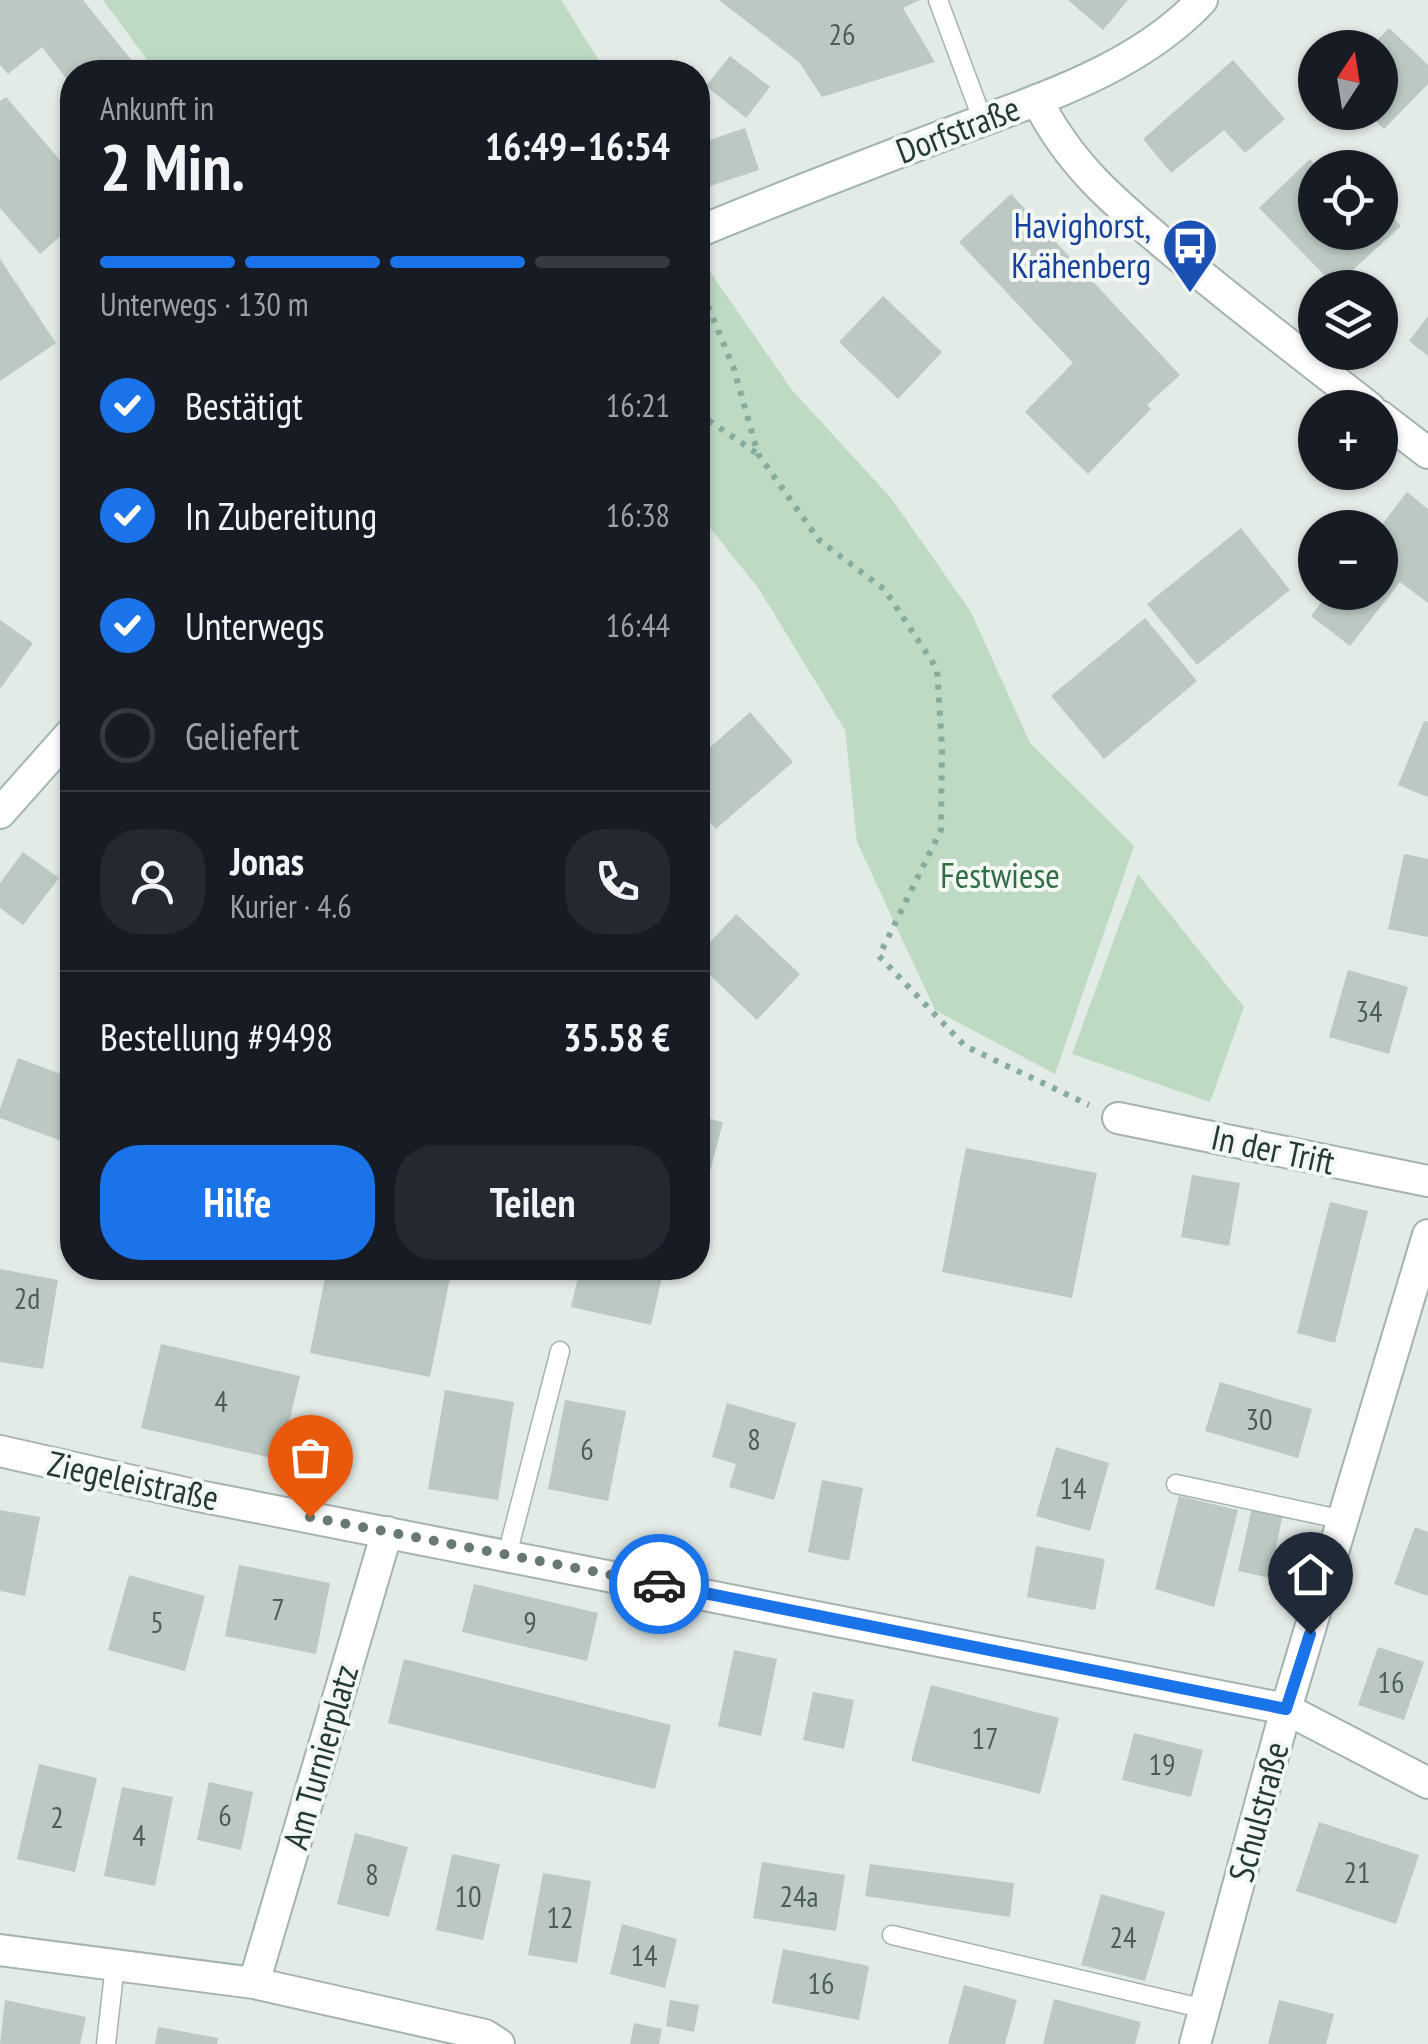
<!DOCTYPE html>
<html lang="de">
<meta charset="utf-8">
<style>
body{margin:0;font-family:"PT Sans Narrow",sans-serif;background:#242831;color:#f1f3f6;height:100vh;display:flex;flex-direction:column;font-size:38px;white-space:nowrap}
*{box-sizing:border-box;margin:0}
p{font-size:32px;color:#9ea1a6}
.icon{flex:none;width:55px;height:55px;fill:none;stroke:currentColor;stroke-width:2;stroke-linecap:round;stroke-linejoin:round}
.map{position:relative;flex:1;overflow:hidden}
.side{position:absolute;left:60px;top:60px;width:650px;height:1220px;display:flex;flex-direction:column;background:#171b24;border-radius:40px;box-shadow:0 2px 8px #0004}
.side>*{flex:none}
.needle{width:65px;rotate:12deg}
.tools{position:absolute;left:1298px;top:30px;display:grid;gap:20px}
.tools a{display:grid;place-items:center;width:100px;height:100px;border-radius:50%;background:#171b24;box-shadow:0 2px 8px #0004;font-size:50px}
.pin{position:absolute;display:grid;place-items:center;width:85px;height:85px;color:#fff;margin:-102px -42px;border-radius:50% 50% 50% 0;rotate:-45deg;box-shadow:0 0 10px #0007}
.pin .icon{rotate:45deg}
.courier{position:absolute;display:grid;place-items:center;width:100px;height:100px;margin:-50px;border:8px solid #1a73e8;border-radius:50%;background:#fff;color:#222;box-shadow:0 2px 12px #0007}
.head em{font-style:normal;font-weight:600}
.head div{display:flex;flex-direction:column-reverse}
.head{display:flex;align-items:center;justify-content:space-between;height:170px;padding:0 40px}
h1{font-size:65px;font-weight:600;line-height:75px}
.bar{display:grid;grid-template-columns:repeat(4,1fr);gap:15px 10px;align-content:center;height:120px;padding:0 40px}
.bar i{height:12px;border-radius:8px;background:#363941}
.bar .on{background:#1a73e8}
.bar p{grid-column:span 4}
.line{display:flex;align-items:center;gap:25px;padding:0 40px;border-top:2px solid #363941}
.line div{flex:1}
.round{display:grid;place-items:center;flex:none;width:105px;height:105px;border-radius:40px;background:#242831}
ol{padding:0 40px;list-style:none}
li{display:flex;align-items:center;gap:30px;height:110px}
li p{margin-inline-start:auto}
li .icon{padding:10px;border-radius:50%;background:#1a73e8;color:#fff;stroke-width:4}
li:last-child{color:#9ea1a6}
li i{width:55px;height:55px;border:5px solid #363941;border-radius:50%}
.cta{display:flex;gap:20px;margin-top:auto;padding:20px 40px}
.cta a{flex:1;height:115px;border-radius:40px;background:#1a73e8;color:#fff;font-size:40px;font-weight:600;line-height:115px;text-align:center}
.cta a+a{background:#242831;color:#f1f3f6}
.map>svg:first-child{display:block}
</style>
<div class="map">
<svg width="1428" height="2044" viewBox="0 0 1428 2044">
<rect width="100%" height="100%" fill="#e3ebe7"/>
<!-- green -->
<path fill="#bedac3" d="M103,0H561L606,72H156Z
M704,263L792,390L891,498L971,612L1030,743L1134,846L1055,1074L935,1010L857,842L845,730L759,589L698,513V266Z
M1138,874L1244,1007L1210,1102L1072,1054Z"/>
<!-- building -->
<path fill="#bbc9c2" d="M0,0H83L141,72H72V86L42,47L8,74L0,65Z
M719,0H920L903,8L935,62L822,97L799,62Z
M1068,0H1128L1103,30Z
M1389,28L1428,65V84L1384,129L1367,112H1380V48H1370Z
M730,56L770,87L746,118L706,86Z
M1233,60L1285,119L1245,153L1224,130L1171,173L1143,139Z
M6,97L72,174V226L40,254L0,208V101Z
M745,128L759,170L698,190V144Z
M1310,159L1318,168H1315V232H1380V204L1401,226L1335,286L1259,208Z
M1011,194L1180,375L1147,405L1151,409L1088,474L1025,412L1073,363L959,242Z
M0,259L56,343L0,381Z
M883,296L942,352L898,399L839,342Z
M1428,316V356L1409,341Z
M1407,492L1428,509V603L1400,582L1350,646L1311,616L1329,592H1380V527Z
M1241,528L1290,590L1197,665L1147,604Z
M698,581L710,596L698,607Z
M1145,618L1197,681L1104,759L1051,696Z
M0,620L33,643L0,689Z
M750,712L793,762L716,829L698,808V758Z
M1424,721L1428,722V797L1398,785Z
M23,852L59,878L23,925L0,908V883Z
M1404,854L1428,859V937L1388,929Z
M736,914L800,974L757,1020L698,964V955Z
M1348,970L1408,987L1389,1054L1329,1037Z
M18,1058L72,1078V1145L0,1118V1109Z
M698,1116L723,1122L707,1183L698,1180Z
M966,1148L1097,1173L1072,1298L942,1272Z
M1192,1175L1240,1183L1229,1246L1181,1237Z
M1330,1202L1368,1211L1335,1343L1297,1333Z
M327,1268H452L430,1377L310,1353Z
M580,1268H664L651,1325L571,1307Z
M0,1269L58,1280L43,1369L0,1362Z
M161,1344L300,1376L280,1460L141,1428Z
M1220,1382L1312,1409L1298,1458L1205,1431Z
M445,1390L514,1402L498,1500L428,1489Z
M565,1400L626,1411L608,1501L548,1489Z
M727,1403L796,1423L774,1500L729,1487L736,1464L712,1457Z
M1056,1447L1109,1463L1090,1531L1036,1516Z
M822,1480L863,1488L849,1561L808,1552Z
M1179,1496L1238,1510L1214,1607L1155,1589Z
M1252,1507L1283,1513L1270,1578L1238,1571Z
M0,1510L40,1517L25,1596L0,1591Z
M1415,1527L1428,1532V1596L1394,1584Z
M1036,1546L1105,1559L1095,1610L1027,1597Z
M239,1565L330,1583L316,1654L225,1636Z
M129,1575L205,1596L185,1671L108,1650Z
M474,1584L598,1613L587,1661L462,1632Z
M1378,1647L1424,1662L1404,1720L1358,1705Z
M734,1650L777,1659L761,1736L718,1726Z
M404,1659L671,1725L655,1789L388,1723Z
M931,1685L1059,1718L1040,1794L911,1761Z
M813,1692L854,1700L844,1749L803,1740Z
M1134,1733L1203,1750L1191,1797L1122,1780Z
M39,1764L97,1778L75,1872L17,1859Z
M209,1782L253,1792L241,1850L197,1840Z
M122,1787L173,1797L155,1886L104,1876Z
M1319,1822L1419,1855L1396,1924L1296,1891Z
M355,1833L408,1847L389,1917L337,1904Z
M452,1854L500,1864L483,1940L436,1930Z
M762,1862L845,1875L836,1931L753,1918Z
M870,1864L1014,1883L1010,1917L865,1896Z
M543,1873L591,1881L577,1963L528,1955Z
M1101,1894L1165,1912L1145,1981L1081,1965Z
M622,1924L677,1939L665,1988L610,1974Z
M783,1949L869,1966L859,2020L772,2003Z
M964,1985L1017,2000L1005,2044H948Z
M1054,1999L1141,2022L1135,2044H1043Z
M5,2000L86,2017L80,2044H0Z
M670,2000L699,2005L694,2032L666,2026Z
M1279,2000L1334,2014L1326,2044H1268Z
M634,2023L662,2029L659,2044H630Z
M158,2027L218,2038L217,2044H155Z"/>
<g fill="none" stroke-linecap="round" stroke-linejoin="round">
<!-- lane casing -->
<g stroke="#a6b3ad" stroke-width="21">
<path id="lane" d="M938,0L983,121
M1176,1484L1344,1520
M507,1555L560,1351
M892,1935L1205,2009
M106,2044L115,1965"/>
</g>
<!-- street casing -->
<g stroke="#a6b3ad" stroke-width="34">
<path id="street" d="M1037,100C1071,168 1119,206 1176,254C1239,307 1305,357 1370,408
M1380,416L1428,453
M1118,1118L1428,1181
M0,1451L194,1495L1286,1709L1428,1783
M0,1950L254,1983L485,2035L499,2044
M254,1983L387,1532
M1195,2044L1286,1709L1428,1235"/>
</g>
<!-- secondary casing -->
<g stroke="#a2b6ad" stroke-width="34">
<path id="secondary" d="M698,232C780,198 863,166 947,134C1035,100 1136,71 1202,0
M0,813L72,732"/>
</g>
<!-- path -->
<path stroke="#86ac9d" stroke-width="6" stroke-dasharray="5 8" stroke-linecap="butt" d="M698,282L734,369L758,454L819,540L885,590L937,669L942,747L941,830L879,956L965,1046L1089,1105
M698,413L758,454"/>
<!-- lane -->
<use href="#lane" stroke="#fff" stroke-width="18"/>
<!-- street -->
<use href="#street" stroke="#fff" stroke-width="30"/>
<!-- secondary -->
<use href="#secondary" stroke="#fff" stroke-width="30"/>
</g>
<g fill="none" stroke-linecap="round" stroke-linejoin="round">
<!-- done -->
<path stroke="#677972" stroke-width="10" stroke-dasharray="0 18" d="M310,1517L659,1584"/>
<!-- route -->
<path stroke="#1a73e8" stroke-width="12" d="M659,1584L1286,1709L1310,1634"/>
</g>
<!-- icons -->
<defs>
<g id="bus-pin" transform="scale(2.875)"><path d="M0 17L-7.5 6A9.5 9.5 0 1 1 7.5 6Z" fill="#1a4fb4" stroke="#f3f8f5"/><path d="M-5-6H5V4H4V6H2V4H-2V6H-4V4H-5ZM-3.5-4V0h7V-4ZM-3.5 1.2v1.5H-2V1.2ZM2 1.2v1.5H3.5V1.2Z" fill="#fff"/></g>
</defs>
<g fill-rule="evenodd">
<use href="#bus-pin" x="1190" y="246"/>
</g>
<g text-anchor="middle" stroke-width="8" stroke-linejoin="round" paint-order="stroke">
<!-- number labels -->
<g font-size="30" fill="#4a5e57">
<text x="842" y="45">26</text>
<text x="1369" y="1022">34</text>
<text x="27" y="1309">2d</text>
<text x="221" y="1412">4</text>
<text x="1259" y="1430">30</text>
<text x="754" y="1450">8</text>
<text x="587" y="1460">6</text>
<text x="1073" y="1499">14</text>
<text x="278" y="1620">7</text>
<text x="157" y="1633">5</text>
<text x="530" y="1633">9</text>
<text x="1391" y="1693">16</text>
<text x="985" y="1749">17</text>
<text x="1162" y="1775">19</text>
<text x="225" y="1826">6</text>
<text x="57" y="1828">2</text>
<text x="139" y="1846">4</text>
<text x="1357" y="1883">21</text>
<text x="372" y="1885">8</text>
<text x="468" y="1907">10</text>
<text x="799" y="1907">24a</text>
<text x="560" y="1928">12</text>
<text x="1123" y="1948">24</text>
<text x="644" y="1966">14</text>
<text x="821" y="1994">16</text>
</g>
<!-- street labels -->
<g font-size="35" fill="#243b33" stroke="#f3f8f5">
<text transform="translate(958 130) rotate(-21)" y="12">Dorfstraße</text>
<text transform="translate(1273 1150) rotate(12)" y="12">In der Trift</text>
<text transform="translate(133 1481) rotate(12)" y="12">Ziegeleistraße</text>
<text transform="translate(321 1757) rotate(-74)" y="12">Am Turnierplatz</text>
<text transform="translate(1259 1812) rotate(-75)" y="12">Schulstraße</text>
</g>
<!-- transit labels -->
<g font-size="35" fill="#164399" stroke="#f3f8f5" text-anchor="end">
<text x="1151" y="238">Havighorst,<tspan x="1151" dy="40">Krähenberg</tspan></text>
</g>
<!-- park labels -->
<g font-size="35" fill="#326e44" stroke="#f3f8f5">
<text x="1000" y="888">Festwiese</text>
</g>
</g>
</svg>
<div class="tools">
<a><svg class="needle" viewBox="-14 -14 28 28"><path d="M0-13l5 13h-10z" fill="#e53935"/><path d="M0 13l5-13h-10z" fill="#9ea1a6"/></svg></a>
<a><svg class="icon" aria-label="locate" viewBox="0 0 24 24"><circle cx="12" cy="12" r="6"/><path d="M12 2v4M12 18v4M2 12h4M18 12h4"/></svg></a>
<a><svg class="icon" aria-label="layers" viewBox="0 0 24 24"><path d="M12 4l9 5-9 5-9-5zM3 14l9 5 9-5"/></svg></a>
<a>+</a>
<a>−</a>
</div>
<div class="pin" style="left:310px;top:1517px;background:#ea580c"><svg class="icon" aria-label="bag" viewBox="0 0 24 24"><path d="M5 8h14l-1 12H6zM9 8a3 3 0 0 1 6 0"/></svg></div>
<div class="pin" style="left:1310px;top:1634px;background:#1f2937"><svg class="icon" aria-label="home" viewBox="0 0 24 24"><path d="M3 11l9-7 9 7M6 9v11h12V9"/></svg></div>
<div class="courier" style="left:659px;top:1584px"><svg class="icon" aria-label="car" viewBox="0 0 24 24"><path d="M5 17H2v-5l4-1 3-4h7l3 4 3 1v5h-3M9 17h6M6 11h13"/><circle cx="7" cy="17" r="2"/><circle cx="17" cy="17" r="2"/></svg></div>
<section class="side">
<div class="head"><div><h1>2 Min.</h1><p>Ankunft in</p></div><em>16:49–16:54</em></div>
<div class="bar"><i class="on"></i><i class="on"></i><i class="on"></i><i></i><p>Unterwegs · 130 m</p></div>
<ol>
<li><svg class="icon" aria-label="check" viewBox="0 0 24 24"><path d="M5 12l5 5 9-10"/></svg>Bestätigt<p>16:21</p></li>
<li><svg class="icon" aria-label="check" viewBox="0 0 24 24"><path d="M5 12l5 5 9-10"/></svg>In Zubereitung<p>16:38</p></li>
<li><svg class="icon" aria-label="check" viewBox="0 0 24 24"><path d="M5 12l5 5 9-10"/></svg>Unterwegs<p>16:44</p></li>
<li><i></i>Geliefert</li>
</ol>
<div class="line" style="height:180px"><a class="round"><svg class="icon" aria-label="person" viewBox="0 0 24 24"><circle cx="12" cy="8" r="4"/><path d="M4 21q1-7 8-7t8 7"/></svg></a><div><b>Jonas</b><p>Kurier · 4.6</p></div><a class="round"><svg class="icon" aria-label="phone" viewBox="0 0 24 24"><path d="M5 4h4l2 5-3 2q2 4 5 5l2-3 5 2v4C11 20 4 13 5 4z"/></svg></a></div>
<div class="line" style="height:130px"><div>Bestellung #9498</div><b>35.58 €</b></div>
<div class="cta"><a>Hilfe</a><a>Teilen</a></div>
</section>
</div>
